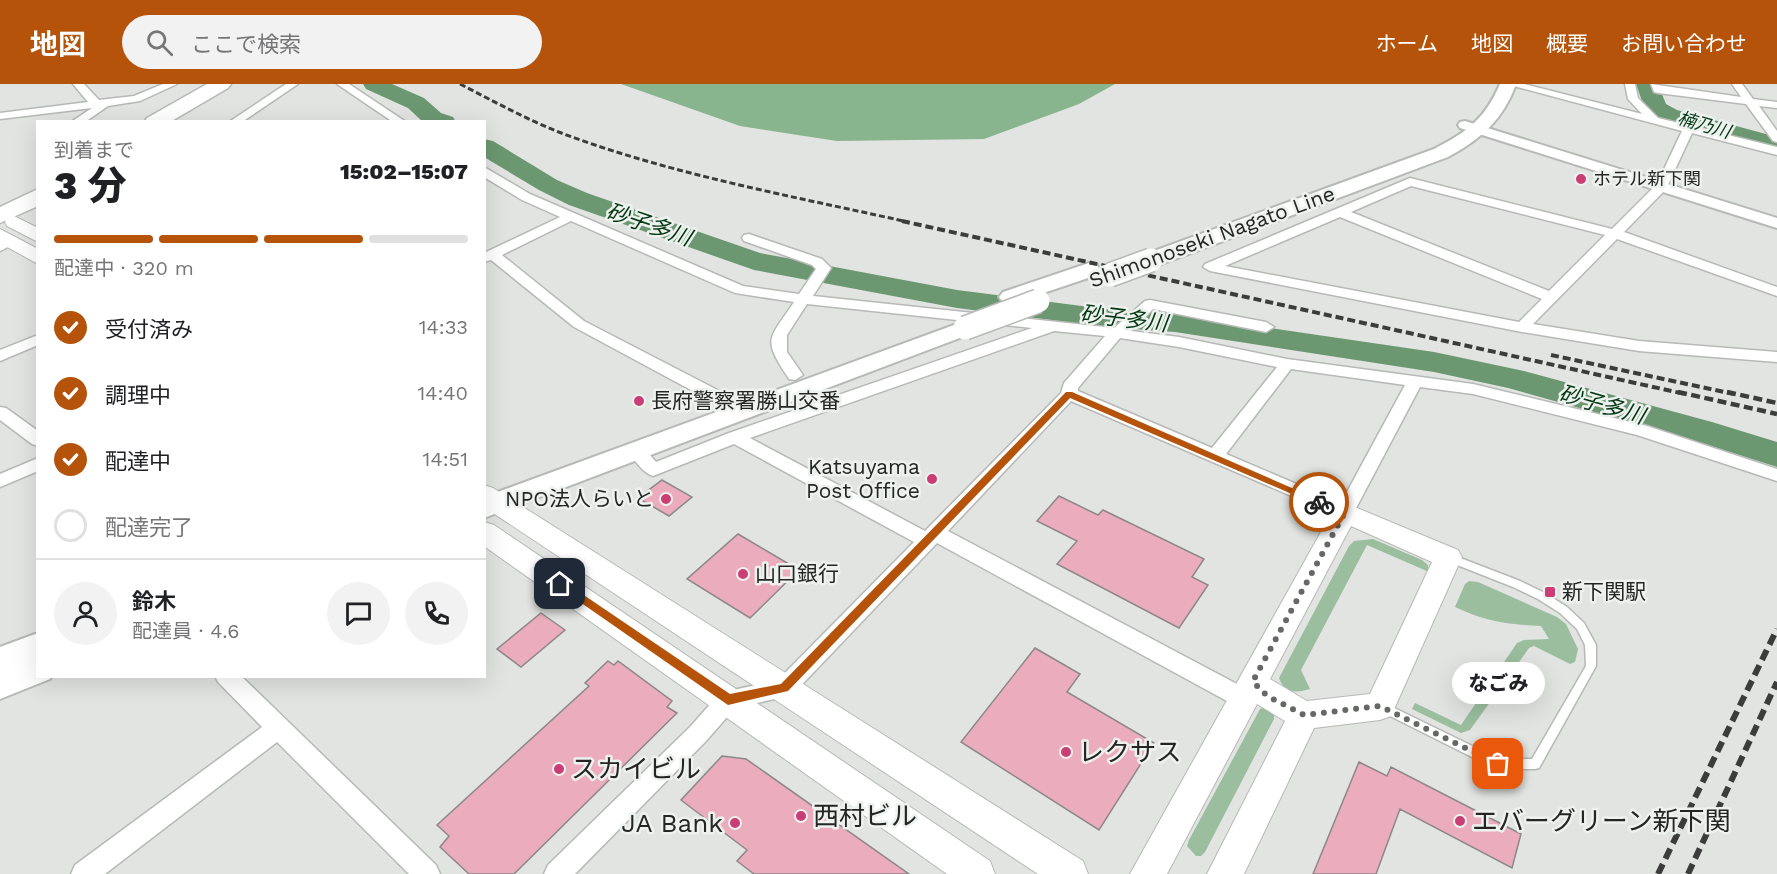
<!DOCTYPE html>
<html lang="ja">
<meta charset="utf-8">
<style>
body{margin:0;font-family:"Work Sans","Noto Sans JP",sans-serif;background:#f2f2f2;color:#202124;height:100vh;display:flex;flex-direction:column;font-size:22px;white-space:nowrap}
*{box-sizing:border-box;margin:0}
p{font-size:20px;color:#757577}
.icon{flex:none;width:33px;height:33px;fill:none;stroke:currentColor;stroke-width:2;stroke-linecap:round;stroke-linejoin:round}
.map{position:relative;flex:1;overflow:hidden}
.sheet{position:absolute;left:36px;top:36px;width:450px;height:558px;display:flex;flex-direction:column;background:#fff;border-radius:0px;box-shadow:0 6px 24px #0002}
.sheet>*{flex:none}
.pin{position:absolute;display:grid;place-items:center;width:51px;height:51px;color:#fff;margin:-26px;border-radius:12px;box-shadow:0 3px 9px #0006}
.courier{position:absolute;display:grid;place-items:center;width:60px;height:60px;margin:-30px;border:4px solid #b45309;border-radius:50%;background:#fff;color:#222;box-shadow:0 2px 8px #0007}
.bubble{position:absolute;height:42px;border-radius:21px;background:#fff;box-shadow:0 6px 24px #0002;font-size:20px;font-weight:800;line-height:42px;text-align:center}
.summary em{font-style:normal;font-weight:800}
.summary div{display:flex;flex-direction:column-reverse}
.summary{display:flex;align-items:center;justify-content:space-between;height:102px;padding:0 18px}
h1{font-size:39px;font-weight:800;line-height:45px}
.bar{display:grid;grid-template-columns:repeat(4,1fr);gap:9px 6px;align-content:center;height:72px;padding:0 18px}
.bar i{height:8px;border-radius:4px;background:#e0e0e0}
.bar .selected{background:#b45309}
.bar p{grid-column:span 4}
.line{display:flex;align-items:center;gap:15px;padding:0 18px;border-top:2px solid #e0e0e0}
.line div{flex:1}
.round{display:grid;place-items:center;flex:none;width:63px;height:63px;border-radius:32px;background:#f2f2f2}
ol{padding:0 18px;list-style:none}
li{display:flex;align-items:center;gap:18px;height:66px}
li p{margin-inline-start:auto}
li .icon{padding:6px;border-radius:50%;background:#b45309;color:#fff;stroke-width:4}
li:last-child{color:#757577}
li i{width:33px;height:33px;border:3px solid #e0e0e0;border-radius:50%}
header{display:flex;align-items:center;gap:36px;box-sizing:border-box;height:84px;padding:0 30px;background:#b45309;color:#fff}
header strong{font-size:28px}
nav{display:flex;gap:33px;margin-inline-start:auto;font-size:21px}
.search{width:420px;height:54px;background:#f2f2f2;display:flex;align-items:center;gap:15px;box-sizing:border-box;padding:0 21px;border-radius:33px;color:#757577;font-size:22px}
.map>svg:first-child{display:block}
</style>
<header>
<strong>地図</strong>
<div class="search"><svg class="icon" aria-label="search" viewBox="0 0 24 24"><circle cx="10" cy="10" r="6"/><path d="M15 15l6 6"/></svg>ここで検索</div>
<nav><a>ホーム</a><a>地図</a><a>概要</a><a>お問い合わせ</a></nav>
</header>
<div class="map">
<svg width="1777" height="790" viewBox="0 0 1777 790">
<rect width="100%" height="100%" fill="#e1e4e1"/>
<!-- green -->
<path fill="#9abe9e" d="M1373,455L1422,476L1428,481L1429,488L1367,461L1301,586L1310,605C1296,609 1285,610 1279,594L1349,462L1354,457Z
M1469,497L1478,498L1557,533L1566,540L1578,565L1575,578L1570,580L1534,562L1529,564L1470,646L1461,649L1412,625L1415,619L1461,641L1517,559L1524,556L1549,555L1541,542C1506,540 1487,538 1455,523L1465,500Z
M1264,623L1274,630V635L1205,768L1201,772H1196L1187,762L1189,756L1260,625Z"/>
<!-- forest -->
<path fill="#88b58d" d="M621,0H1115L1079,20L984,55L837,57L740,42Z"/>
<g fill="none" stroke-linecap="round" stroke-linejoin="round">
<!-- river -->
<path fill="#6c9871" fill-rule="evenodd" d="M363,0H392L424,14L441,29L453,33L456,38H423L408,24L366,5Z
M1636,0H1658L1666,20L1677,26L1777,53V68L1661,36C1643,26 1643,19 1636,0Z
M484,55L493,57L557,96L587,109L760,169L957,206L1105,225L1175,230L1434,268L1524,287L1712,338L1777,358V383L1686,354L1508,304L1434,288L1175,248L1105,243L957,224L754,186L569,121L539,106L484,73Z"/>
</g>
<!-- building -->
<path fill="#ebadbd" stroke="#8c8889" stroke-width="1.5" d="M662,396L692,413L669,432L638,414Z
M1059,412L1098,431L1103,426L1204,475L1192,493L1208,501L1179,544L1057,480L1077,457L1037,437Z
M738,450L799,486L750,534L687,495Z
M541,529L565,546L521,583L497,565Z
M1035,564L1080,590L1067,608L1154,659L1099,746L961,658Z
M608,577L614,581L618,577L672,617L667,623L677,629L514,790H469L440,763L449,752L437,741L589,602L585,599Z
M722,672L746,675L909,790H754L737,777L747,766L681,716Z
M1359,678L1387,692L1391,683L1521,750L1512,784L1400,725L1376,790H1313Z"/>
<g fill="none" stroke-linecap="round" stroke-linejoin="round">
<!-- service casing -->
<g stroke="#b6b9b6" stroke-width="3">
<path id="service" d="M1450,470L1520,497L1545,509L1567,523L1584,539L1596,561V582L1539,684L1535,685H1498L1494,684L1378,626L1376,623L1378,620L1382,618L1386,620L1499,675H1532L1586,582L1585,561L1577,545L1560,529L1538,515L1513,503L1447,477L1445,474L1447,471Z"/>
</g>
<!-- minor casing -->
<g stroke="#b6b9b6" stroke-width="3">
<path id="minor" d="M73,0H84L99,16L134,12L163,0H177L140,17L108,22L85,38H71L92,24L0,35V29L88,18Z
M286,0H298L242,38H229Z
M337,0H349L406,38H393Z
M1506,0H1524L1642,30L1628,15L1625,0H1635L1638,14L1658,34L1777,63V71L1692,49L1666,105L1624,148L1777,203V212L1617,155L1533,240L1639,257L1777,268V278L1639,267L1522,248L1210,187L1203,183L1205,180L1410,94L1612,145L1657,100L1682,47ZM1411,102L1605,151L1549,207L1351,128ZM1340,133L1542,215L1519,238L1225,182Z
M1651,0L1741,13L1732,0H1742L1753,15L1777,18V24L1759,22L1777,47V58L1773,57L1746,20L1658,9L1654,8Z
M484,83L530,110L743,202L799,210L816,185L812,181L744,157L742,154L744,151L749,150L822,175L831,184L813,212L1114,244L1145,217L1150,216L1266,238L1274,243L1266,248L1153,225L1131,247L1179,253L1287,275L1473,300L1647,342L1777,385V397L1637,351L1473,310L1420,303L1354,428L1352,433L1345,435L1071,317L948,447L1252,608L1255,615L1252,622L1244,624L1236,622L937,459L792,611L735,624L706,657L575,790H544L548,781L690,643L720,609L778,596L914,458L734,360L653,392C643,389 635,377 629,368L632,364H644L656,378L729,349L1032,244L807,220L787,251V268L803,291L795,296L789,295C762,254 768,257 794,218L735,209L571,137L502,171L584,237L729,312L731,316L729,320H717L574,243L491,176L484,178V169L560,133L522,116L484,93ZM1054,247L1105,252L1064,299L1061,309L925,447L750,354ZM1120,254L1179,263L1277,283L1212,364L1078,307V304ZM1291,285L1405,301L1341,419L1226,370Z
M11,154L18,158L0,167V158Z
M38,251V261L0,277V266Z
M0,323L6,324L38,347V362L32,360L0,336Z
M38,374V387L0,403V390Z
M215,592H241L436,781L440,790H409L277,658L105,790H71L75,781L262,643L218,598Z"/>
</g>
<!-- tertiary casing -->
<g stroke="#b6b9b6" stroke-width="4">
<path id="tertiary" d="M1465,37L1777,134V144L1460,44L1458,41L1460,38Z"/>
</g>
<!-- secondary casing -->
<g stroke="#b6b9b6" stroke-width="2">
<path id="secondary" d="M14,132L38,144V158L7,142L5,138L7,134Z
M0,145L38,165V180L0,159Z
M484,401L493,404L1083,777L1088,790H1038L484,423Z
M1345,419L1458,466L1462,473L1391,632L1380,636L1314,644L1244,790H1207L1285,637L1257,620L1167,790H1130L1336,421ZM1351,442L1432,478L1370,610L1307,617L1270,595Z
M484,438L494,441L990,777L995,790H947L484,462Z"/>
</g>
<!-- primary casing -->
<g stroke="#b6b9b6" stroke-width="4">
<path id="primary" d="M1500,0H1516C1503,36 1481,55 1448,73L1159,181L1151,183L1143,181L1140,176L1143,171L1434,65C1467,48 1485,35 1500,0Z
M1089,179L1097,181L1100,186L1097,191L1011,220L1003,218L999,213L1003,208Z
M965,237L973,239L977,244L973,249L484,434V413Z
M38,549V592H51L50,595L0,615V563Z"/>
</g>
<!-- motorway casing -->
<g stroke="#b6b9b6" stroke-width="3">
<path id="motorway" d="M207,0H231L228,4L170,38H144L147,34Z
M38,105V122L0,139V123Z"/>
</g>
<!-- service -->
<use href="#service" fill="#fff" fill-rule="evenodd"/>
<!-- minor -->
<use href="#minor" fill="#fff" fill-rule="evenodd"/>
<!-- tertiary -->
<use href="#tertiary" fill="#fff" fill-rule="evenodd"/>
<!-- secondary -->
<use href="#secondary" fill="#fff" fill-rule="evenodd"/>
<!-- primary -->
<use href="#primary" fill="#fff" fill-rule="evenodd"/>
<!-- motorway -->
<use href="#motorway" fill="#fff" fill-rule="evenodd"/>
<!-- rail-far3 -->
<path stroke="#3b3c3b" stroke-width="3" stroke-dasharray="6 3" stroke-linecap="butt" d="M460,0C497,19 533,39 572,53C680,92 796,113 908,138"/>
<!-- rail-far2 -->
<path stroke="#3b3c3b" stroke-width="4" stroke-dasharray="8 4" stroke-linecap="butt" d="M902,137L1685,310
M1551,271L1734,310"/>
<!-- rail-far1 -->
<path stroke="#3b3c3b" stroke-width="4.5" stroke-dasharray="9 4.5" stroke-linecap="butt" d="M1678,308L1777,330
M1727,308L1777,319"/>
<!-- rail -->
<path stroke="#3b3c3b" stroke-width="6" stroke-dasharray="11 6" stroke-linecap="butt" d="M1658,790L1777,545
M1688,790L1777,598"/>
<!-- primary-bridge casing -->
<g stroke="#b6b9b6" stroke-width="26" stroke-linecap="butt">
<path id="primary-bridge" d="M1110,191L1151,176
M965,244L1038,217"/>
</g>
<!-- primary-bridge -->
<use href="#primary-bridge" stroke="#fff" stroke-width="23"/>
</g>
<!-- route -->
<path fill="#b45309" d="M1066,308H1072L1324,418L1322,420H1315L1070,314L788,607L728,621L554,500L560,495L563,497L730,610L781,600Z"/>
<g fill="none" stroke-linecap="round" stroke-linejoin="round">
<!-- done -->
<path stroke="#666866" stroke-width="6" stroke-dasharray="0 10.8" d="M1319,418L1345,428L1253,597L1261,607L1273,615L1304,631L1380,622L1498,680"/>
</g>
<!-- markers -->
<g fill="#ca3e73" stroke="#eef2ef" stroke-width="2">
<circle cx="1581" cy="95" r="6"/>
<circle cx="639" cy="317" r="6"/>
<circle cx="932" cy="395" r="6"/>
<circle cx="666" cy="415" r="6"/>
<circle cx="743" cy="490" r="6"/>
<rect x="1544" y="502" width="12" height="12" rx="3"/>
<circle cx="1066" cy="668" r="6"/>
<circle cx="559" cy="685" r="6"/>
<circle cx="801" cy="732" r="6"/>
<circle cx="1460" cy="737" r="6"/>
<circle cx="735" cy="739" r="6"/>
</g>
<g text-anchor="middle" stroke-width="5" stroke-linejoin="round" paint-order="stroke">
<!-- far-water labels -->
<g font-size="18" font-style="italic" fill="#033812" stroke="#eef2ef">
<text transform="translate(1704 41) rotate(16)" y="6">楠乃川</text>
</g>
<!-- far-poi labels -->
<g font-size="18" fill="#242524" stroke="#eef2ef" text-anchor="start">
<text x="1593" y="101">ホテル新下関</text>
</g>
<!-- street labels -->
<g font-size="21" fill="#242524" stroke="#eef2ef">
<text transform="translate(1212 153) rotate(-20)" y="7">Shimonoseki Nagato Line</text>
</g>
<!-- poi labels -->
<g font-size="21" fill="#242524" stroke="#eef2ef" text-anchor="start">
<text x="651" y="324">長府警察署勝山交番</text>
<text x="920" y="390" text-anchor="end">Katsuyama<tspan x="920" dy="24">Post Office</tspan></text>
<text x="654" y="422" text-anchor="end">NPO法人らいと</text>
<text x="755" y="497">山口銀行</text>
<text x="1562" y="515">新下関駅</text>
</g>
<!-- water labels -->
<g font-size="22" font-style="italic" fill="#033812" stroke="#eef2ef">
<text transform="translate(649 140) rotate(19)" y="8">砂子多川</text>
<text transform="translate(1124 234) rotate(7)" y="8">砂子多川</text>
<text transform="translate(1602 320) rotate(16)" y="8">砂子多川</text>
</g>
<!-- near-poi labels -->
<g font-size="26" fill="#242524" stroke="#eef2ef" text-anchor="start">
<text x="1078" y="677">レクサス</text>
<text x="571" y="694">スカイビル</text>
<text x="813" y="741">西村ビル</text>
<text x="1472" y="746">エバーグリーン新下関</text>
<text x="723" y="748" text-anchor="end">JA Bank</text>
</g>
</g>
</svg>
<div class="pin" style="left:1498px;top:680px;background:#ea580c"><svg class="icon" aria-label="bag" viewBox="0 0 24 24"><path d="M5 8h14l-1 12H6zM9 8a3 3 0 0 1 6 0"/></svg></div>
<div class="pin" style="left:560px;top:500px;background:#1f2937"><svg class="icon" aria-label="home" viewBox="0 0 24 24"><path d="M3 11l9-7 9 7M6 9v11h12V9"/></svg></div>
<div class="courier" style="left:1319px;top:418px"><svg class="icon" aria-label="bike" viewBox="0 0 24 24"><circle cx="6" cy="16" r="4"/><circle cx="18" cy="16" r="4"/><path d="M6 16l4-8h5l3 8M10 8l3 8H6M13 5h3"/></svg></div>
<div class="bubble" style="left:1452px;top:578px;width:93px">なごみ</div>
<section class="sheet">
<div class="summary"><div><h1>3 分</h1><p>到着まで</p></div><em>15:02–15:07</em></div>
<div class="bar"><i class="selected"></i><i class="selected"></i><i class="selected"></i><i></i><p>配達中 · 320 m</p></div>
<ol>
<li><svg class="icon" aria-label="check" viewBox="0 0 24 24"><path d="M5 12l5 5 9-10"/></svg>受付済み<p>14:33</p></li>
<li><svg class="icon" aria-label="check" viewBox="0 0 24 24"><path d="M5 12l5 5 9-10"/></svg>調理中<p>14:40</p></li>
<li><svg class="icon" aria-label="check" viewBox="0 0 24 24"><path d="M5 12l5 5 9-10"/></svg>配達中<p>14:51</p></li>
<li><i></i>配達完了</li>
</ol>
<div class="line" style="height:108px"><a class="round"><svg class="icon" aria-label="person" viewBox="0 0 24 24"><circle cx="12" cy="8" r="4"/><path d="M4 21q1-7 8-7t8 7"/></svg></a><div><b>鈴木</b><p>配達員 · 4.6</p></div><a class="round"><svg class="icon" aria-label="chat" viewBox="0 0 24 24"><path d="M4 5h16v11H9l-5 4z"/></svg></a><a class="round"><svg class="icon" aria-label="phone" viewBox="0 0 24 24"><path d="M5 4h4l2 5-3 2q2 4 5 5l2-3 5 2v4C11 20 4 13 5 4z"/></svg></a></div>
</section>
</div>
